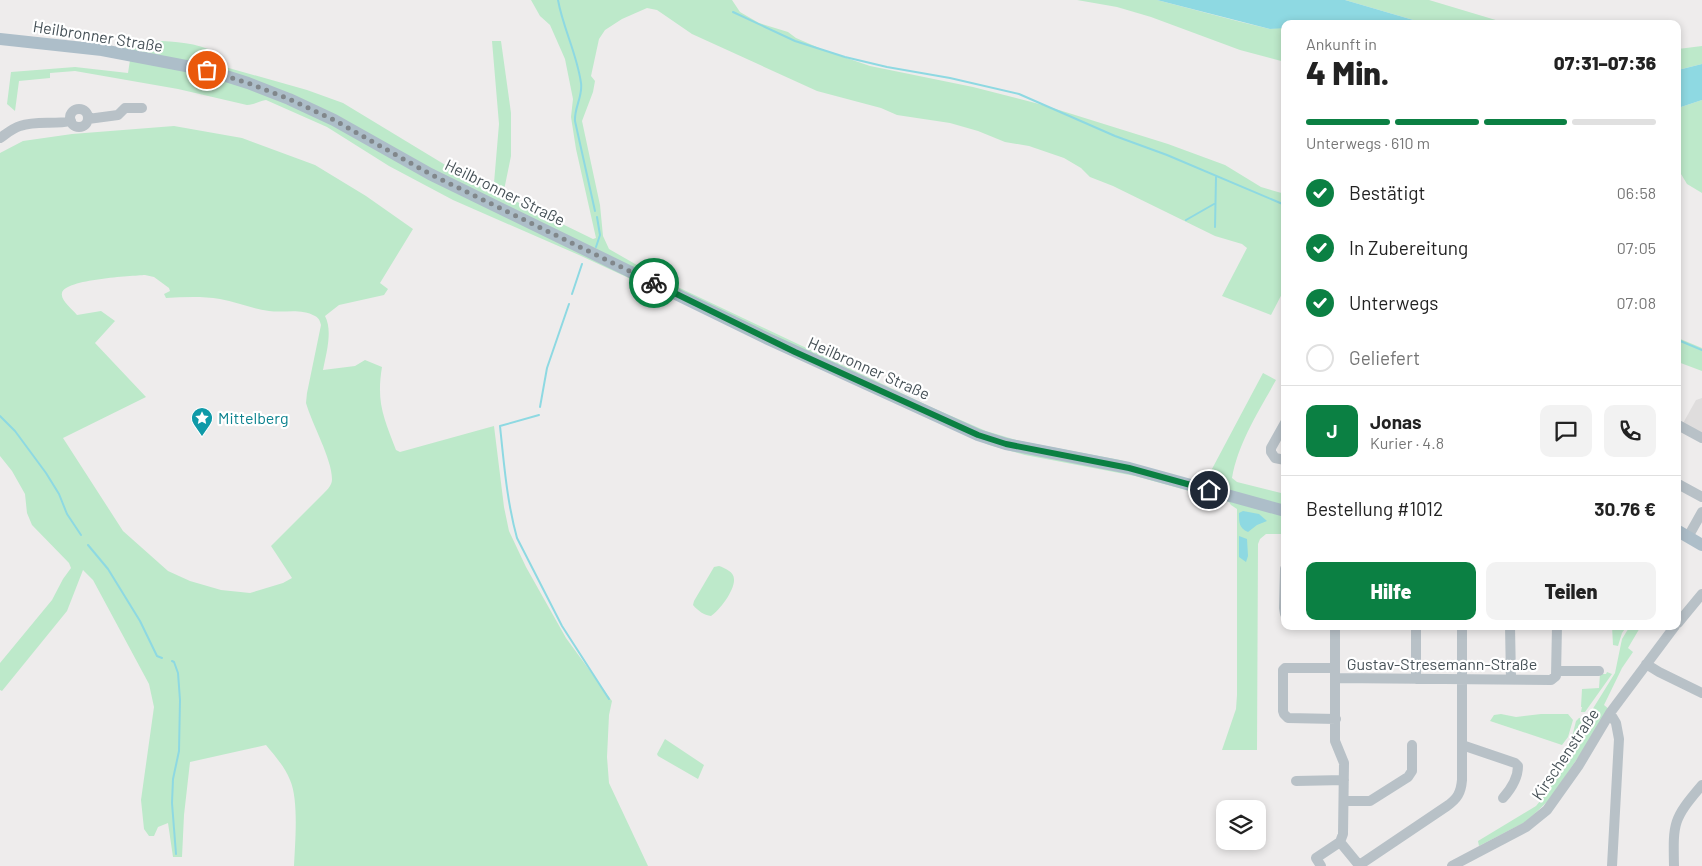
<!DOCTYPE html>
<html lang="de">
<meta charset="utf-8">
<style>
body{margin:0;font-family:Barlow,sans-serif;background:#f2f2f2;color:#222;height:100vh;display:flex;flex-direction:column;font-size:19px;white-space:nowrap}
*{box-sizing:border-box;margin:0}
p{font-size:16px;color:#767676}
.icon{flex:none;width:28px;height:28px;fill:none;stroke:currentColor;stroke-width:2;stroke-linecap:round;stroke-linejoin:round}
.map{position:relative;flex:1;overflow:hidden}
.details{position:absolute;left:1281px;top:20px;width:400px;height:610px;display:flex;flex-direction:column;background:#fff;border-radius:10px;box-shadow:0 2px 8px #0003}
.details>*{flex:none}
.fabs{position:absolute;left:1216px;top:800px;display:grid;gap:10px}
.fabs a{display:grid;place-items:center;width:50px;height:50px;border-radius:10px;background:#fff;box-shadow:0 2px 8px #0003;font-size:25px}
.pin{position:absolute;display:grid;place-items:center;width:42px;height:42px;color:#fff;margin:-21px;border:2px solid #fff;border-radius:50%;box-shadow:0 1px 5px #0007}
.courier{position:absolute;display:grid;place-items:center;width:50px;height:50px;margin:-25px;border:4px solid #0b8043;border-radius:50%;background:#fff;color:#222;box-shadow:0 1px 6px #0007}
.overview em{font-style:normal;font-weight:800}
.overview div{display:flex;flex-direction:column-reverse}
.overview{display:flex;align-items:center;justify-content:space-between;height:85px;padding:0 25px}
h1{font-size:32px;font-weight:800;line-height:38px}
.bar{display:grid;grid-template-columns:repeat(4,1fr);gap:8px 5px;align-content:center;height:60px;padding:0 25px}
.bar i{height:6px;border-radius:4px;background:#e0e0e0}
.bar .current{background:#0b8043}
.bar p{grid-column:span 4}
.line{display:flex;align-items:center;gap:12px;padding:0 25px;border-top:1px solid #e0e0e0}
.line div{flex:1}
.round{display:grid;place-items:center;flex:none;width:52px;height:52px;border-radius:10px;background:#f2f2f2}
ol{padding:0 25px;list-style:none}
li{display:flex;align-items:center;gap:15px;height:55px}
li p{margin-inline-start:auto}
li .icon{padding:5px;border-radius:50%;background:#0b8043;color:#fff;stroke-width:4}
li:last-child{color:#767676}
li i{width:28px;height:28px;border:2px solid #e0e0e0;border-radius:50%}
.primary-button{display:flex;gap:10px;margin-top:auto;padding:10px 25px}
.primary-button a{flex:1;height:58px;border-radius:10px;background:#0b8043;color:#fff;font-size:20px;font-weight:800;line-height:58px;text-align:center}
.primary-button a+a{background:#f2f2f2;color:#222}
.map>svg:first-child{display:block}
</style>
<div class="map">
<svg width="1702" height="866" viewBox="0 0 1702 866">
<rect width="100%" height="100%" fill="#eeecec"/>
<!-- education -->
<path fill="#dfdddd" d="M1702,398V435L1682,425L1696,400Z"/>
<!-- green -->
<path fill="#bde9ca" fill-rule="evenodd" d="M531,0H732L740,12L759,23L788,32L796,38L826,51L870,66L973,87L1043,105L1168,144L1225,165L1261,187L1285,194V288L1271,315L1222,296L1247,248L1242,244L1215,236L1113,186L1090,177L1081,168L1064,158L1029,146L1005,142L978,131L950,123L897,115L881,108L817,91L692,34L657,10L647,8L622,19L605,30L599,39L591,76L595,81L593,92L582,121L600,205L603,236L609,249L663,280L933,408L986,431L1020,441L1120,460L1204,484L1263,373L1276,380C1259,411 1238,443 1232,478L1237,482L1285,494V534H1266L1260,539L1258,544L1257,750H1222L1236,709L1237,695V509L1231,505L1229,502L1135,476L1025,455L989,445L579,255L453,200L389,166L327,127L266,100C258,101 255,105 247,105L178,89L75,71L50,73V78L19,81L15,111L7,104L11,72L75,67L128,73L130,60L122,41C150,41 181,39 208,49L209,59L211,63L307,90L343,103L485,189L490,190L494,183L499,124L492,41H501L511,113V156L503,195L593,239L596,238L576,149L571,117L573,99L565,59L550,25L540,16Z
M1077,0H1157L1241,22L1270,29L1284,27L1285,62L1240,50L1151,17L1117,7Z
M1345,0H1429L1509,24H1427Z
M1702,46V64L1678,70V49Z
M1702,100V193L1687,184L1678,169V108Z
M174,126L242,138L315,165L366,196L413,229L380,283L388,289L384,295L339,305L325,316C333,331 326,354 323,370L355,366L365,360L382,367C376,403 384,418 396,450L400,452L494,426L504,507L509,531L526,567L566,638L612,701L609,715L607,757L609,783L648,866H294C295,844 299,800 290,780C285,767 275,756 266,745L190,762L184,815L182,857H173L168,823L158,827L154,836H149L144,829L141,800L154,707L149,684L93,580L83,570L67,611L2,691L0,690V663L52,600L63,579L71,568L69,563L32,525L27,513L25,494L12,471L0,456V153L23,141L72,134ZM145,275L154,277L169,288L170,291L164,294L166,298C184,297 202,296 220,299C237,302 253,309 269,311C285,313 301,308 315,316C319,318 320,321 321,325L307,393L306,403C312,424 332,459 332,479C332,485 328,489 324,493L271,546L292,578L283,583L250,593L221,590L190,581L168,571L123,531L63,438L146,397L95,343L115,321L101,311L77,315C73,310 60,300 62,293C65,279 132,276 145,275Z
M1678,338L1702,348V371L1678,362Z
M719,566C725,568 734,572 734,579C735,590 720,610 711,616C704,615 698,611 693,605L694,601L714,567Z
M1612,626H1627L1622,633L1618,646L1613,645Z
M1630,626H1641L1628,648L1633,652L1622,668L1604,705L1610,710L1550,799L1527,821L1479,846L1478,841L1536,806L1545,795L1553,781L1571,741L1576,721L1579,718L1586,717L1589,715L1615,673L1622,639Z
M1607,672L1612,674L1585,712H1581L1582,707H1581L1582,689L1599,688L1600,674H1606Z
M1501,714L1516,717L1541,714H1568L1573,720L1568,737L1562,745L1490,721L1494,715Z
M665,739L704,765L698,779L658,756L657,754Z"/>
<!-- water -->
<path fill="#8ed9e2" d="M1157,0H1345L1427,24H1285V28L1270,29Z
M1702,64V100L1678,108V70Z
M1243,511L1259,514L1267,521L1257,525L1248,532C1239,528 1239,523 1239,513Z
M1239,536L1247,539L1248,556L1246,562L1239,557Z"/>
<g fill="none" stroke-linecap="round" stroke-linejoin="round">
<!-- stream -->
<path stroke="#8ed9e2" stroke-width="2" d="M558,0C563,28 577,54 581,83C583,96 574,108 575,121L595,211
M733,12L795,41L845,57L887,67L950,78L1019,94L1115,136L1167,155L1285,205
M1285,215V224
M1186,220L1214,204
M1215,227L1216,177
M596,247L600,235L597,217
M572,294L582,264
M1678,340L1702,350
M540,407L547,368L569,304
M539,415L500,426C504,464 507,502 517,538L562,626L609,699
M0,416L15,431L46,473L59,494L67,514L81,535
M88,545L108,569L140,621L157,656L162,658
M172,661L174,662L178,673L180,700L179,751L173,779L172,803L176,854"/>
<!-- minor -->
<path stroke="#b8c1c7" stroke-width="10" d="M70 118a9 9 0 1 1 18 0a9 9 0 1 1-18 0Z
M88,119L118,115L125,108H142
M0,138C6,134 13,128 20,126C37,120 54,125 71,121
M1285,423L1271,448V452L1275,458L1285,460
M1678,425L1702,438
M1678,484L1702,497
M1688,537L1702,512
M1285,569L1284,608L1285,614
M1678,623L1702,594
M1335,626V741L1344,763L1343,834L1340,842
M1510,626L1511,679
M1646,664L1659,672L1702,693
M1335,668H1285L1283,670V711L1284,714L1288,718L1336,719
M1557,671H1599
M1335,678L1551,680L1556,676L1557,626
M1416,679V626
M1610,713L1616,723L1619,739L1612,866
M1462,745L1515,763L1518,766C1518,778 1511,789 1503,798
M1296,781L1344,780
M1344,801H1370L1408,777L1412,771V745
M1340,842L1358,864H1361L1447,806C1457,799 1461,793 1462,780V626
M1321,866L1316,858L1340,842
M1452,866L1526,827L1547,810L1579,765L1610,713L1675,626
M1674,866C1673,822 1673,819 1702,785"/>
<!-- major -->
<path stroke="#adbec9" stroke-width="12" d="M0,39L102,50L207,70L248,83L289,99L334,120L430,174L768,339L978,435L1006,444L1129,468L1285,511
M1678,531L1702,545"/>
</g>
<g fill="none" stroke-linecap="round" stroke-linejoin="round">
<!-- done -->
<path stroke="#81878b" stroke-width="5" stroke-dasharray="0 9" d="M207,70L248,83L289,99L334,120L430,174L654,283"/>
<!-- route -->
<path stroke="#0b8043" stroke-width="6" d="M654,283L795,352L978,435L1006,444L1129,468L1209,490"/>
</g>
<!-- icons -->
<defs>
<g id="sight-pin" transform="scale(1.125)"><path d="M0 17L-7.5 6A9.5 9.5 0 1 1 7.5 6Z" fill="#0f9aa8" stroke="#fff"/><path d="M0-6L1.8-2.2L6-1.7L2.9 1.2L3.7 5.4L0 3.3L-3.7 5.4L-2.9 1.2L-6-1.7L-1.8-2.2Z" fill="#fff"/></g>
</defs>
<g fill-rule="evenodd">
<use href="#sight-pin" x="202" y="418"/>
</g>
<g text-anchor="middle" stroke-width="4.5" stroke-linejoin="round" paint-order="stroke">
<!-- street labels -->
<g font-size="16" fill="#465157" stroke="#fff">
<text transform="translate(98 36) rotate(9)" y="6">Heilbronner Straße</text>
<text transform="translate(505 192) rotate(26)" y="6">Heilbronner Straße</text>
<text transform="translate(869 368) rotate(24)" y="6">Heilbronner Straße</text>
<text x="1442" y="670">Gustav-Stresemann-Straße</text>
<text transform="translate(1565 754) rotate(-56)" y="6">Kirschenstraße</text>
</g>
<!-- culture labels -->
<g font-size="16" fill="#0d838f" stroke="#fff" text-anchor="start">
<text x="218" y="424">Mittelberg</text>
</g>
</g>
</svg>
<div class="fabs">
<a><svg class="icon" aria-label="layers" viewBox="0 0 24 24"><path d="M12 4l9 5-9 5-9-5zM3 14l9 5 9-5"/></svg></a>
</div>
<div class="pin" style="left:207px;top:70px;background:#ea580c"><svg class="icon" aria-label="bag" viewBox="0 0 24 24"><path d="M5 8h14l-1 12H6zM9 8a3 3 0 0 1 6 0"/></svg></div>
<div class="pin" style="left:1209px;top:490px;background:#1f2937"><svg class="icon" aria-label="home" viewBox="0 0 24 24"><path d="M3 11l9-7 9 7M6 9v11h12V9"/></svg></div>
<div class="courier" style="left:654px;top:283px"><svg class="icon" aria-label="bike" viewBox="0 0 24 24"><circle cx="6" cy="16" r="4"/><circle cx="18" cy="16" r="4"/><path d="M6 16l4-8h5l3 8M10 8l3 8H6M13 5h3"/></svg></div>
<section class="details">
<div class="overview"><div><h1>4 Min.</h1><p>Ankunft in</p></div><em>07:31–07:36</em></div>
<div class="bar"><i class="current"></i><i class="current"></i><i class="current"></i><i></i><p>Unterwegs · 610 m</p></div>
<ol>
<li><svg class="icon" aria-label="check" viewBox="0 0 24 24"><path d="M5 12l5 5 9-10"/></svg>Bestätigt<p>06:58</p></li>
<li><svg class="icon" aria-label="check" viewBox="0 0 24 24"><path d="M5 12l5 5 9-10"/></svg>In Zubereitung<p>07:05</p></li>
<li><svg class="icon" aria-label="check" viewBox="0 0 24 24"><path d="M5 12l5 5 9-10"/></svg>Unterwegs<p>07:08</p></li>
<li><i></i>Geliefert</li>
</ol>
<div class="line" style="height:90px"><b class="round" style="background:#0b8043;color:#fff">J</b><div><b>Jonas</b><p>Kurier · 4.8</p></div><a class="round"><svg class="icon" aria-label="chat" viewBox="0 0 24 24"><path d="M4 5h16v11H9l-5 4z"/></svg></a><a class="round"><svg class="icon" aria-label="phone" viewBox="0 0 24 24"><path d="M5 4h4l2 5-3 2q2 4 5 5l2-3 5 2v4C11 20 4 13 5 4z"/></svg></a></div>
<div class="line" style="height:65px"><div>Bestellung #1012</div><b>30.76 €</b></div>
<div class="primary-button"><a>Hilfe</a><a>Teilen</a></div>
</section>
</div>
